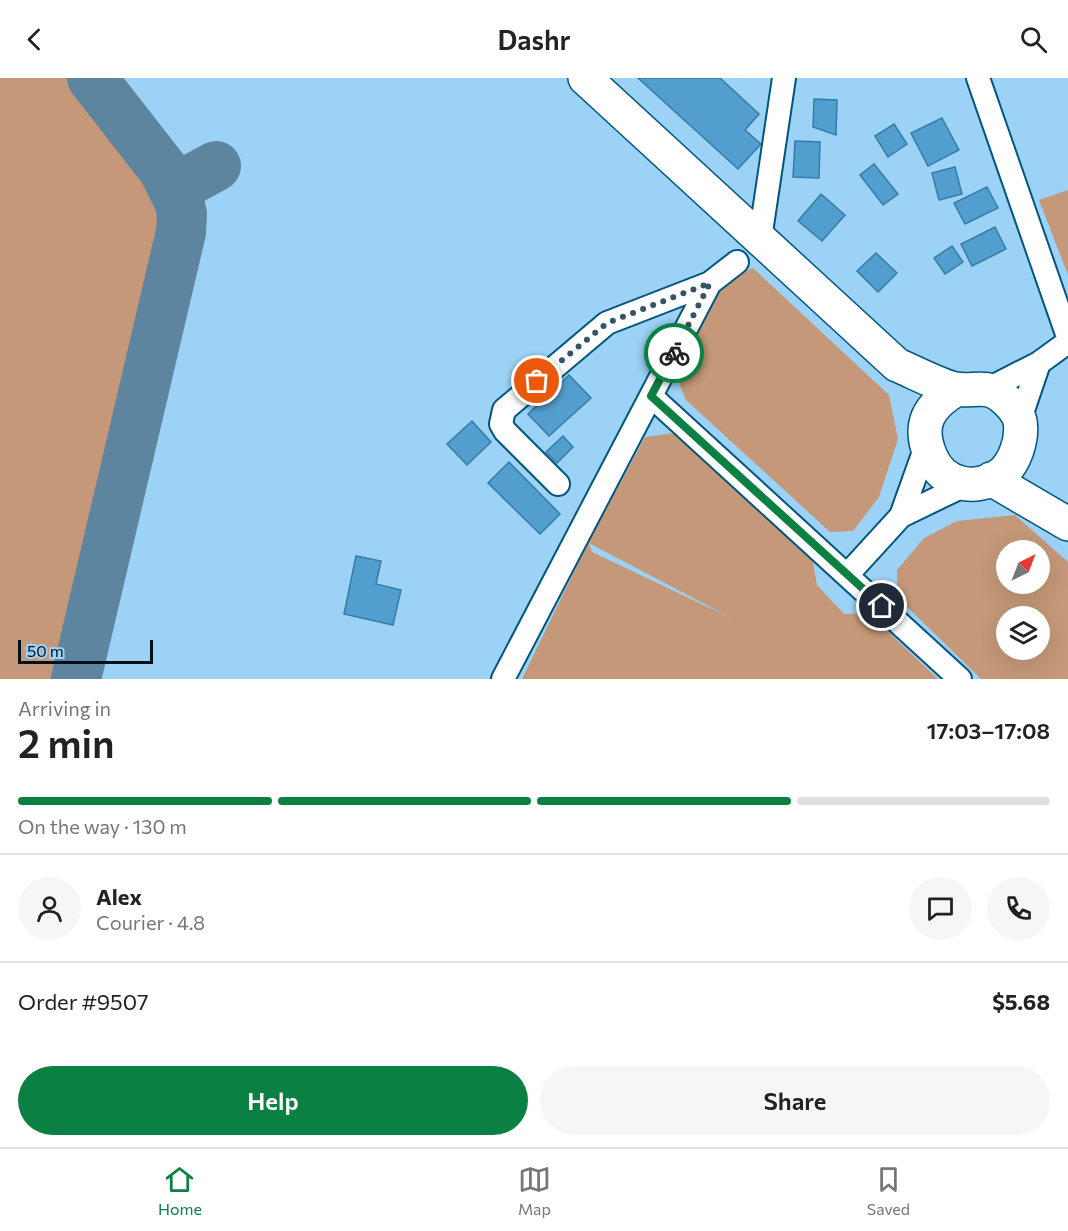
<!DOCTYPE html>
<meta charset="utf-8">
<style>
body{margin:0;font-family:Commissioner,sans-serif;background:#f6f6f6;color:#222;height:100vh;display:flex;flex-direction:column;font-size:22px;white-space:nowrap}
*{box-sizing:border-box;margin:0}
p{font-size:20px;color:#767676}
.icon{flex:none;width:33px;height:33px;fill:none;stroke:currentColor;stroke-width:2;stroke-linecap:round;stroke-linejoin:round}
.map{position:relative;height:601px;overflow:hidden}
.side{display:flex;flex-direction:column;background:#fff;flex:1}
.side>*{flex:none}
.needle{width:39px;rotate:42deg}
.buttons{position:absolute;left:996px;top:462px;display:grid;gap:12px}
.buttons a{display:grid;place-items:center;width:54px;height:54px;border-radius:50%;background:#fff;box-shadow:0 6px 24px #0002;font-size:30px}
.scale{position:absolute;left:18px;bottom:15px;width:135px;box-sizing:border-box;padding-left:6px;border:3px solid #000f1b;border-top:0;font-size:16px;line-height:21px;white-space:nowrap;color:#000f1b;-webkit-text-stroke:4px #9bd2f6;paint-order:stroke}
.pin{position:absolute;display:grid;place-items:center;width:51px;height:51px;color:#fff;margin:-26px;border:3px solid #fff;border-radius:50%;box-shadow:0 2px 6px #0007}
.courier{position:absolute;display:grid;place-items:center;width:60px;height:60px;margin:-30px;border:4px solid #0b8043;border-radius:50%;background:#fff;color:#222;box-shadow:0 2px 8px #0007}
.head em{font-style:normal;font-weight:600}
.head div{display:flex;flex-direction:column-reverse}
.head{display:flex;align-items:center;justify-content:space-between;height:102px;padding:0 18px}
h1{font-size:39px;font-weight:600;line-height:45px}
.bar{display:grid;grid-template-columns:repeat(4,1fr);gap:9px 6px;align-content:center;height:72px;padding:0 18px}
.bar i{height:8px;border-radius:4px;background:#e0e0e0}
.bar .active{background:#0b8043}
.bar p{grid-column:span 4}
.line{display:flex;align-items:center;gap:15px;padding:0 18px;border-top:2px solid #e0e0e0}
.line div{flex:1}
.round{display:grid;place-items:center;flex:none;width:63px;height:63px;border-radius:32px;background:#f6f6f6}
.button{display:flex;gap:12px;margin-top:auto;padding:12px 18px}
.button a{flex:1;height:69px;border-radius:36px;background:#0b8043;color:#fff;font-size:24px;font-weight:600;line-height:69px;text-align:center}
.button a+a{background:#f6f6f6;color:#222}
header{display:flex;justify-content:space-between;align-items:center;height:78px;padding:0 18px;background:#fff;font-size:27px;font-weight:600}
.tab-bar{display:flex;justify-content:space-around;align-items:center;height:84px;border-top:2px solid #e0e0e0;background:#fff;font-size:16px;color:#767676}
.tab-bar a{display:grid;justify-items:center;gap:3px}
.tab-bar .active{color:#0b8043}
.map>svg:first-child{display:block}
</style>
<header><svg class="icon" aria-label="back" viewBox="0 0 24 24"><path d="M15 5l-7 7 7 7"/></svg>Dashr<svg class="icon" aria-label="search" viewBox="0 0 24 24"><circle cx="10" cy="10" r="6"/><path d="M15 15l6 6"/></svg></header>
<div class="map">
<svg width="1068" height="601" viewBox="0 0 1068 601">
<rect width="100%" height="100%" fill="#9bd2f6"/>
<!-- green -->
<path fill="#c49878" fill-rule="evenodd" d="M0,0H72L147,95C159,117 162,131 160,156L82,513L58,601H0Z
M1068,112V197L1039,122Z
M753,190L889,317L898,361L879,419L853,453L830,454L686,322L674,292L717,206Z
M674,355L812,479L817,507L844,536L868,535L938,601H522L588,465L645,359ZM589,465L731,540L592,474Z
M1015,437L1068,484V601H981L897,519V492L924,460L957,443ZM1006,472H1040V506H1006ZM1006,538H1040V572H1006Z"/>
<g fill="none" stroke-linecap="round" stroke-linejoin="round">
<!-- taxiway -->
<path stroke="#5e85a0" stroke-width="50" d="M174,111L216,88
M76,601L181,154L182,136L179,123L163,91L92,0"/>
</g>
<!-- building -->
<path fill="#529ece" stroke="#367ca6" stroke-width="1.5" d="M638,0H720L759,36L745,52L761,66L738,91Z
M814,21L837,22L836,57L813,49Z
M942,40L959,72L928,88L911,55Z
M894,46L907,66L888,79L875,58Z
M795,63L820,64L819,100L793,99Z
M874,86L898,116L883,127L860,97Z
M955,89L962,116L939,122L932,95Z
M987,109L998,130L965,146L954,125Z
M821,116L845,137L822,163L798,143Z
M995,149L1006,171L972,188L961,166Z
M952,168L963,184L945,196L934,180Z
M876,175L897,195L878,214L857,193Z
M569,297L591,320L549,358L528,336Z
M472,343L491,364L467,387L447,366Z
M563,358L573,369L557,385L546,374Z
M509,384L560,436L540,456L488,405Z
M356,478L381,483L376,506L401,512L393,547L344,536Z"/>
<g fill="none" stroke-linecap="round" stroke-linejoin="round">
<!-- minor casing -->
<g stroke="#01567d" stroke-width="26">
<path id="minor" d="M978,0L1068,259
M760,161L784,0
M988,311L1039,285L1068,264
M651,318L960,601
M1020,341L1039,285
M558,406L505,353L501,346L504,332L607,245L710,205
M901,438L926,368
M848,496L901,438L965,407
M503,601L710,205L737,184"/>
</g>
<!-- primary casing -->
<g stroke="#01567d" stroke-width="36">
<path id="primary" d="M585,0L897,287C912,293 942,309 956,311C972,314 986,306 1001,318C1008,323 1018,334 1020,343C1023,361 1015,386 1000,397C975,414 943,407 931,379C917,347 928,328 957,311
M991,401L1068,446"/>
</g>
<!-- minor -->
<use href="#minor" stroke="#fff" stroke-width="22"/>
<!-- primary -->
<use href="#primary" stroke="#fff" stroke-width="33"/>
</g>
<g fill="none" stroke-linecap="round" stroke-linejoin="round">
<!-- done -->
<path stroke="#365368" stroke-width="6" stroke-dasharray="0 10.8" d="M537,303L607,245L710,205L674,275"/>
<!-- route -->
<path stroke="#0b8043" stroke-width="8" d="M674,275L651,318L882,528"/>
</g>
</svg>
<div class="buttons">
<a><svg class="needle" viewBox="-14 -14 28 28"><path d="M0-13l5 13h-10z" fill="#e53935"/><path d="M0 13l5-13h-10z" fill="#767676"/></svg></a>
<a><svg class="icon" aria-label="layers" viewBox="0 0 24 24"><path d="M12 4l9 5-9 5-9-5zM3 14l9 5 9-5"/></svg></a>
</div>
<div class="scale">50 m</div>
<div class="pin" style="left:537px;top:303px;background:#ea580c"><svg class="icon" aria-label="bag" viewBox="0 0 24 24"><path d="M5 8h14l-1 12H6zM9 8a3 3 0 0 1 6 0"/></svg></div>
<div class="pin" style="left:882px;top:528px;background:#1f2937"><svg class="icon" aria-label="home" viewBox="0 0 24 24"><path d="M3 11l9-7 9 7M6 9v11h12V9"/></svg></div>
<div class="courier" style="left:674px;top:275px"><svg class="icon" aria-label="bike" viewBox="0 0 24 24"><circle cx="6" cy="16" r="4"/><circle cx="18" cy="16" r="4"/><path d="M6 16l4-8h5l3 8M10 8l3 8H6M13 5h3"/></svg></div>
</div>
<section class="side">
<div class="head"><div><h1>2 min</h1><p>Arriving in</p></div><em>17:03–17:08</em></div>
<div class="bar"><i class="active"></i><i class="active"></i><i class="active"></i><i></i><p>On the way · 130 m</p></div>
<div class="line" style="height:108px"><a class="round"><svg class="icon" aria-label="person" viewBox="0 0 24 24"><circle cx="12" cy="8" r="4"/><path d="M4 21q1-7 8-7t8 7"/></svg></a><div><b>Alex</b><p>Courier · 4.8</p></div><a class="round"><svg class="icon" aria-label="chat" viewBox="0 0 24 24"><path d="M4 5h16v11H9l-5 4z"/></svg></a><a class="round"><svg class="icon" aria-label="phone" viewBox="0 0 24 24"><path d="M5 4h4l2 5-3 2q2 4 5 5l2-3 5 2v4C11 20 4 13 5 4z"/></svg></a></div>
<div class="line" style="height:78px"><div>Order #9507</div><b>$5.68</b></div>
<div class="button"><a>Help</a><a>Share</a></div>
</section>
<nav class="tab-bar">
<a class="active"><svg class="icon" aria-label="home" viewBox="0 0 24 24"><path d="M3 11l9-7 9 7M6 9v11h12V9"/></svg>Home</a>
<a><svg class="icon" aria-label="map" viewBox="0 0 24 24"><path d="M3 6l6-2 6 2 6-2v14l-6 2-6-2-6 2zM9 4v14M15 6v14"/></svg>Map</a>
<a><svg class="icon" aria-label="saved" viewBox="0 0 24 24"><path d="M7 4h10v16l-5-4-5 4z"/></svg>Saved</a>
</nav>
